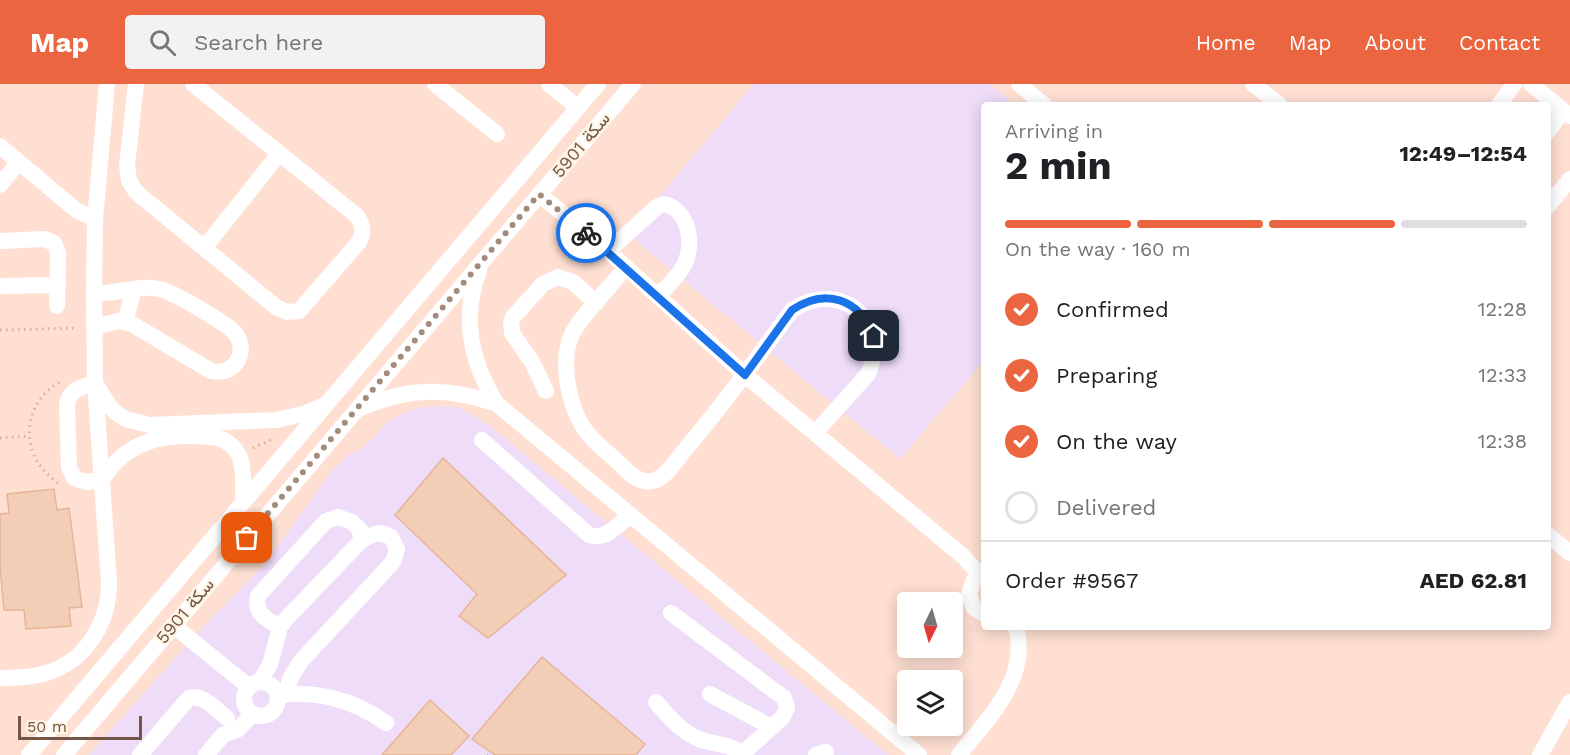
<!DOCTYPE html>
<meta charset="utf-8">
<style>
body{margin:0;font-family:"Work Sans",Vazirmatn,sans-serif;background:#f2f2f2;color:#202124;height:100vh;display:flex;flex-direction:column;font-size:22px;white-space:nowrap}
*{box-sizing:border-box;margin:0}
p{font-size:20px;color:#757577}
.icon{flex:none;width:33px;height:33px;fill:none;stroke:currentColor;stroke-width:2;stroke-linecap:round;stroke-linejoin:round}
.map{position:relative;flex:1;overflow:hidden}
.details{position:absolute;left:981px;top:18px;width:570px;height:528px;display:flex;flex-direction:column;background:#fff;border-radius:6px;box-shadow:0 3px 15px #0003}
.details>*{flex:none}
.needle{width:39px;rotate:185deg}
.controls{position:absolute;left:897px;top:508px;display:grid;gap:12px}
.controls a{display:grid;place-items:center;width:66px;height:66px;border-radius:6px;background:#fff;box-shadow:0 3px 15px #0003;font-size:30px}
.scale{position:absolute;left:18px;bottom:15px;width:124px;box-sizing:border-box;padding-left:6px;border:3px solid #735646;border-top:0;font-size:16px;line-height:21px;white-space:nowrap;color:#735646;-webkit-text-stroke:4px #fff5e5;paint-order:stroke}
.pin{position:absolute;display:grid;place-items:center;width:51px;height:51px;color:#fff;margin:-26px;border-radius:12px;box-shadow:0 3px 9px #0006}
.courier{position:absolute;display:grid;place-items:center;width:60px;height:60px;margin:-30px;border:4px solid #1a73e8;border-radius:50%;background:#fff;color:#222;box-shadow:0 2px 8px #0007}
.summary em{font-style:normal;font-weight:700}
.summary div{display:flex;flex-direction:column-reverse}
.summary{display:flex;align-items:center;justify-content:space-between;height:102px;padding:0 24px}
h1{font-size:39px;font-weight:700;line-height:45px}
.bar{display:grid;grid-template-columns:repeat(4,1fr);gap:9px 6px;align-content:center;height:72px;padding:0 24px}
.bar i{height:8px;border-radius:4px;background:#e0e0e0}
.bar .active{background:#eb6640}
.bar p{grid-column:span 4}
.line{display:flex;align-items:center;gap:15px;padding:0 24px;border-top:2px solid #e0e0e0}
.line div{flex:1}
ol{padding:0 24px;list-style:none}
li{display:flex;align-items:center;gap:18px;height:66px}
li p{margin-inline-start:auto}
li .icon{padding:6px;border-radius:50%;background:#eb6640;color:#fff;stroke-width:4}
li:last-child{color:#757577}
li i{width:33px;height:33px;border:3px solid #e0e0e0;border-radius:50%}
header{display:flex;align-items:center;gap:36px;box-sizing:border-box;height:84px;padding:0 30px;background:#eb6640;color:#fff}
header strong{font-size:28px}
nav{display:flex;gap:33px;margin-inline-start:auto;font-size:21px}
.search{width:420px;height:54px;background:#f2f2f2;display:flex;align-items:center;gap:15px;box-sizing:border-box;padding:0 21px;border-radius:6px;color:#757577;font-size:22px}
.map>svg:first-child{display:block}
</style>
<header>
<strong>Map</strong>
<div class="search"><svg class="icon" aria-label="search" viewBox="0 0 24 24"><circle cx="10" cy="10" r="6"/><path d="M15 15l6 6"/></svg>Search here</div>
<nav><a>Home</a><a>Map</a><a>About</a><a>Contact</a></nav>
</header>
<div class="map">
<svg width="1570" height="671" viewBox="0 0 1570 671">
<rect width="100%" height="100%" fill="#fdf1df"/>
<!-- commercial -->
<path fill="#fedfd2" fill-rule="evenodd" d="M0,0H1570V671H0ZM984,21H1548V543H984ZM908,519H952V564H908ZM908,597H952V642H908Z"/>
<!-- education -->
<path fill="#eedcf8" d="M754,0H990L1015,21H984V276L900,375L628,150Z
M440,322L458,323L490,342L888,671H89L200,546L265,480L331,388L348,371L362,365L388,338L403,329L418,324Z"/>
<!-- building -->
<path fill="#f3ceb6" stroke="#e6b496" stroke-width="1.5" d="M443,374L566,491L488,554L459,532L477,510L395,431Z
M54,405L57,426L69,424L82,523L69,524L71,542L26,545L24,526H4L0,483V430L9,429L7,410Z
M542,573L645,660L636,671H495L472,655Z
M430,616L469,652L451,671H382Z"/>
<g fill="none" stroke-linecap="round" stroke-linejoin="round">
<!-- path -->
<path stroke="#d7b199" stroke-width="3" stroke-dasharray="1.5 4.5" stroke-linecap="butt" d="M0,246L77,244
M0,354L29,352
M253,364L273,355
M58,399C48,391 39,383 34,371C22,345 34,311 60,298
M487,671H488"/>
<!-- minor -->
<path stroke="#fff" stroke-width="16" d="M136,0L127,82L129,96L136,108L276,223L287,228L299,227L359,158C364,148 363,141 357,132L193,0
M435,0L497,50
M549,0L578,24
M1019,0L1044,21
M1253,0L1280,21
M1531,0L1570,32
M1499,21L1514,0
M1548,47L1563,27
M0,62L76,126L95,135
M0,101L18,79
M539,110L608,167L745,291L964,473L980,491
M1548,122L1570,95
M0,157L44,155L54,159L58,169L57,222
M204,164L279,70
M608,167L658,122L664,120C690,126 695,163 683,183C677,194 666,203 658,212
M626,183C610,203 591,222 576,243C557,271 568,325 588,350C596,360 608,369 618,378C628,388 640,402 656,396C668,391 676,376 684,367C722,322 757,274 792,226C840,194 891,236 868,290L815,349
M479,187C461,234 471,279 497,320L919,671
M0,202L58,201
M94,209C117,211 140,199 163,206C176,210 226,239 235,249C242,258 243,270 236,279C230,287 221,289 211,287L132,240L118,237L94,243
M125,238L134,205
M546,307L532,278L512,249L511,238L513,233L543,200L558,193L573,198L596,219
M361,324C409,303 448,303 497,320
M482,356L589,451C605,457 618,441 630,431
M243,418C243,392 248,365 219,354C172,348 129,352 102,396L86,398L74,394L69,383L67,321C69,305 82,303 95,299L108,320L116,329L126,335L149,341L276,336L303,330L322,322
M1548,451L1570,469
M984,490L974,496L969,510L974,524L984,530
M671,529L784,614L787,624L782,634L742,670
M173,541L249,603
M280,543C267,535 254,530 258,512L326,437L338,433L352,438L360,446L361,457
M0,594C12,594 25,594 38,591C83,582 109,542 109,498L95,299L94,209L95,135L107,0
M260,598L270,580L280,543L286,535L361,457C372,450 379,446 391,453L397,465L393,478L301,577L291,593L285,611
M244 615a17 17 0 1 1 34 0a17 17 0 1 1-34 0Z
M710,610L771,643
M278,611C319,607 352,615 386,639
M656,618C669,633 680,647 699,655C715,661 730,659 743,671
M29,671L598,0
M64,671L633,0
M140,671L189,614C204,610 216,626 227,634
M206,671L223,651L237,646L253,630
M816,671L826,668
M959,671C988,634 1030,595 1016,543
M1540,671L1570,618"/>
</g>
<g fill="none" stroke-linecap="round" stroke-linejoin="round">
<!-- done -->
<path stroke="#a38c7c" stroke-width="6" stroke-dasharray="0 10.8" d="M247,454L539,110L586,149"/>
<!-- route -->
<path stroke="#1a73e8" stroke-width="8" d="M586,149L745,291L792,226C826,203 859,215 874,252"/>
</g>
<g text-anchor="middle" stroke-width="4.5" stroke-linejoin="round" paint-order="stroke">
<!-- street labels -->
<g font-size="18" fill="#735646" stroke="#fff5e5">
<text transform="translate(581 61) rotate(-50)" y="6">سكة 5901</text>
<text transform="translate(185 527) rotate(-50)" y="6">سكة 5901</text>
</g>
</g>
</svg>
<div class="controls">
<a><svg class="needle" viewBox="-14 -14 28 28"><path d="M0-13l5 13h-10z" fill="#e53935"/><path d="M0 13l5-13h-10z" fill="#757577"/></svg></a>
<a><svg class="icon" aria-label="layers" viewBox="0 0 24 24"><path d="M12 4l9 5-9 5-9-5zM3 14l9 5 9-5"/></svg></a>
</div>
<div class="scale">50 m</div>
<div class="pin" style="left:247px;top:454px;background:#ea580c"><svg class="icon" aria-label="bag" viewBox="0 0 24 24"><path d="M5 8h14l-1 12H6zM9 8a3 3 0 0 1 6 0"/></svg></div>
<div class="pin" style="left:874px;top:252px;background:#1f2937"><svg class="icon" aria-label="home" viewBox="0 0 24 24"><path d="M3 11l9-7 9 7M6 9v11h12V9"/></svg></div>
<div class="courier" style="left:586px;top:149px"><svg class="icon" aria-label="bike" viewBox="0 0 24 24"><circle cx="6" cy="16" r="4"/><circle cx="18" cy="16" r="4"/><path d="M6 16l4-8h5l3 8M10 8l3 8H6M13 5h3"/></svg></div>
<section class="details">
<div class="summary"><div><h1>2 min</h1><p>Arriving in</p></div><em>12:49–12:54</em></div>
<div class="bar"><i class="active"></i><i class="active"></i><i class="active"></i><i></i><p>On the way · 160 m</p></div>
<ol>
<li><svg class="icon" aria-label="check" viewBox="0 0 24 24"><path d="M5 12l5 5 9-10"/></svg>Confirmed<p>12:28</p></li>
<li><svg class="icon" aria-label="check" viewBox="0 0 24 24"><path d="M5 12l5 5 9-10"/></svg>Preparing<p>12:33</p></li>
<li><svg class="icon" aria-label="check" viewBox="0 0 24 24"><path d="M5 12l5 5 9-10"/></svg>On the way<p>12:38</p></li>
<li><i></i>Delivered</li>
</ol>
<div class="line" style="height:78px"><div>Order #9567</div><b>AED 62.81</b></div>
</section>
</div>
